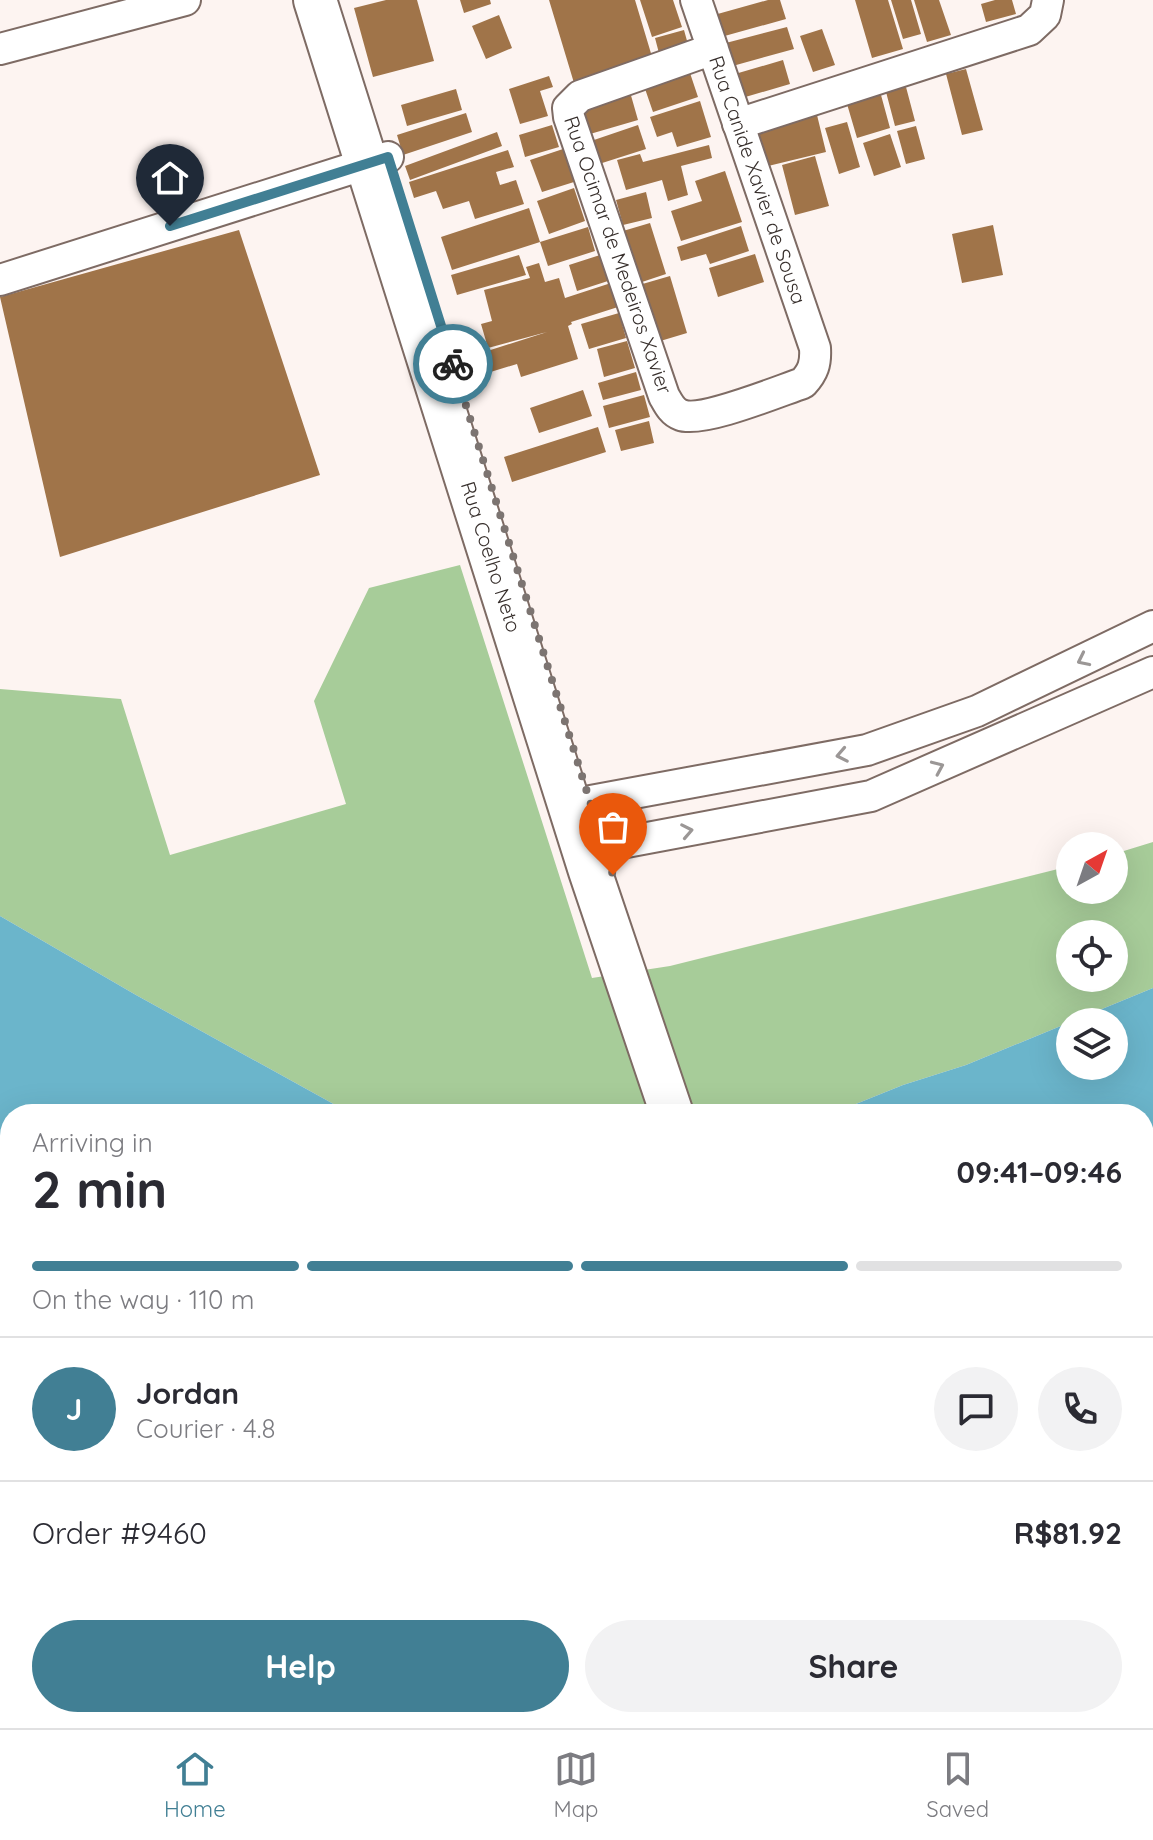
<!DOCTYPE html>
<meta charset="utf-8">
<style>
body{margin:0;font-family:Quicksand,sans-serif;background:#f2f2f3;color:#2b2b33;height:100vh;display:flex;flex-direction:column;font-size:30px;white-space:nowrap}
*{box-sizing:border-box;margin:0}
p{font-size:26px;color:#7c7c81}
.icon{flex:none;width:44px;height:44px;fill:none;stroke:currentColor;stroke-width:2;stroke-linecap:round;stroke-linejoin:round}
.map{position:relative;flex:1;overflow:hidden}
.side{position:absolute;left:0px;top:1104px;width:1154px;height:624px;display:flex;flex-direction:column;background:#fff;border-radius:32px 32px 0 0;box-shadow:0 8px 32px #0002}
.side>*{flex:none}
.needle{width:52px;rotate:40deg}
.tools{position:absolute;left:1056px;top:832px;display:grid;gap:16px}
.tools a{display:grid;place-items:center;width:72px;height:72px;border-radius:50%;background:#fff;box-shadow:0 8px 32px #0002;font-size:40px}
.pin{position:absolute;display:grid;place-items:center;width:68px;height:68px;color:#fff;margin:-82px -34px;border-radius:50% 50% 50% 0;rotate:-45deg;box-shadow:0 0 8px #0007}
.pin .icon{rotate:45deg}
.courier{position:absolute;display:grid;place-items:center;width:80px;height:80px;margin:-40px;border:6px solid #417f94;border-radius:50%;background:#fff;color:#222;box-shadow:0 2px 10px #0007}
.overview em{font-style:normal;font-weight:700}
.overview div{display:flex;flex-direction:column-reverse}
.overview{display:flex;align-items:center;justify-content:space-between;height:136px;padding:0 32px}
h1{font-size:52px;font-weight:700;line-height:60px}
.bar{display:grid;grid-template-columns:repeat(4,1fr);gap:12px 8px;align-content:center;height:96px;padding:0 32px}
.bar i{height:10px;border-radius:6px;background:#e1e1e2}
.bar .active{background:#417f94}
.bar p{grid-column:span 4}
.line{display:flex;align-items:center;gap:20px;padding:0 32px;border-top:2px solid #e1e1e2}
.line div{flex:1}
.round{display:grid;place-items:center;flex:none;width:84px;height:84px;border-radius:42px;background:#f2f2f3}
.cta{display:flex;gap:16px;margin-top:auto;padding:16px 32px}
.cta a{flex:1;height:92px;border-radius:48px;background:#417f94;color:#fff;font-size:32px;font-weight:700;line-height:92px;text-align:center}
.cta a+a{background:#f2f2f3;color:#2b2b33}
.menu{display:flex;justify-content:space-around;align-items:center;height:112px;border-top:2px solid #e1e1e2;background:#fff;font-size:22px;color:#7c7c81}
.menu a{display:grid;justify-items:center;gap:4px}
.menu .active{color:#417f94}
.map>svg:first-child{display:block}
</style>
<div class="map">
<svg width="1153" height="1728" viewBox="0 0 1153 1728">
<rect width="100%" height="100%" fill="#fdf4f1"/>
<!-- forest -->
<path fill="#a7cc99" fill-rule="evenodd" d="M460,565L592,978L670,966L1070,866V890H1114V854L1153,842V988L966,1065L903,1085L831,1114H415L339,1107L136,995L0,916V689L121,699L170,855L346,804L314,701L369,588ZM1070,934H1114V978H1070Z
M1144,1338L1153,1339V1728H271L266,1718H1144Z
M0,1487L10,1499V1718H145L151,1728H0Z"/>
<!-- water -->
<path fill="#6bb5cb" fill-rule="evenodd" d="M0,916L136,995L339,1107L415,1114H10V1499L0,1487Z
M1153,988V1339L1144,1338V1114H831L903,1085L966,1065ZM1070,1022H1114V1066H1070Z
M145,1718H266L271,1728H151Z"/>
<!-- building -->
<path fill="#a07449" d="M386,0H417L434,61L373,77L354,8Z
M460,0H490L491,4L464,13Z
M549,0H635L653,60L574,83Z
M640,0H673L682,27L652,37Z
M768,0H780L786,19L721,37L714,15Z
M855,0H888L903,49L872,58Z
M891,0H911L921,34L903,39Z
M914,0H939L951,35L927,42Z
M995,0H1012L1016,14L986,22L981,4Z
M499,15L512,48L486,59L472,26Z
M787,27L794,49L729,67L722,44Z
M822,29L835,65L813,72L800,36Z
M684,30L689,48L660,57L655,38Z
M783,60L790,84L742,98L735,74Z
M688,67L698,97L653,112L643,83Z
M966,69L983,130L962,135L946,74Z
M549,76L553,87L540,91L548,116L520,124L509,89Z
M906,87L915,121L895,126L886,92Z
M456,89L462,110L407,126L401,105Z
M630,92L638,120L590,134L582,106Z
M881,95L890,128L857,138L847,104Z
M700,101L711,137L677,147L672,132L657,137L650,117Z
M466,113L472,132L403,155L397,135Z
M817,115L826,152L764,167L755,130Z
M847,122L860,167L839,174L825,128Z
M552,125L559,147L525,157L519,135Z
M638,125L646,149L599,164L591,141Z
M916,126L925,159L906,164L897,131Z
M497,132L502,146L410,180L405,166Z
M890,134L901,167L874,176L863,143Z
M709,145L712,158L681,166L688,195L668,201L662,180L626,190L617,160L640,154L643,162Z
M563,149L574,182L542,192L530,160Z
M508,150L514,167L496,172L500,185L516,180L524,204L475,219L469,201L443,209L436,191L414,198L409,182Z
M815,156L829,206L795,215L782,165Z
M725,171L742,222L681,241L671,211L702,201L695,181Z
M574,188L585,221L549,234L537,201Z
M646,192L652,218L623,225L616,200Z
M529,208L540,242L452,270L441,237Z
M650,223L666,274L639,283L623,231Z
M993,225L1003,275L962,283L952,234Z
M741,226L749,251L710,264L706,254L681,261L677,247Z
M588,227L595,251L548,266L540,242Z
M239,230L320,475L60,557L0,297Z
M755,254L764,282L718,297L709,268Z
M519,255L526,275L457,295L451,275Z
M600,255L608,281L577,291L569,265Z
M539,263L545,282L559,278L565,298L611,283L618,307L571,322L572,324L568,326L578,359L521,377L517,364L484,374L478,354L547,332L488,348L481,324L492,321L484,290L530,278L526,267Z
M670,276L687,333L657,342L639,285Z
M619,313L626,338L589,349L581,324Z
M627,341L635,368L604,377L597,349Z
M636,372L641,390L603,400L598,383Z
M583,390L592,416L539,433L530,408Z
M644,395L650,417L609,428L603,406Z
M649,421L654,443L621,451L615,430Z
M598,427L606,452L512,482L504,457Z"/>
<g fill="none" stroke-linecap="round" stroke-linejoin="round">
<!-- minor casing -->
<g stroke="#7e6b64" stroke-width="34">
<g id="minor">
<path id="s1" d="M696,0L815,348C816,364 813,372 803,383C779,391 702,423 681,415C672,412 668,403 664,396L569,117L568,108L580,96L713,49"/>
<path d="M0,49L185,0"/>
<path d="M738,124L1029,30L1045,15L1048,0"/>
<path d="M0,280L388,157"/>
<path d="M569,805L867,750L977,711L1153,626"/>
<path d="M584,853L605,846L871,796L1153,672"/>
</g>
</g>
<!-- secondary casing -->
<g stroke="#7e6b64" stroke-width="46">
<g id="secondary">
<path id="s2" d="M315,0L590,871L672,1114"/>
<path d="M869,1718L872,1728"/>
</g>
</g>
<!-- minor -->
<use href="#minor" stroke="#fff" stroke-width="30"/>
<!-- secondary -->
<use href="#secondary" stroke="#fff" stroke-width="42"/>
</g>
<!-- one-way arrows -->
<defs><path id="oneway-chevron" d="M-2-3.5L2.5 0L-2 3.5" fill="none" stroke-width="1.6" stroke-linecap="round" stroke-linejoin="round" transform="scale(2)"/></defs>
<g stroke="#9b9796">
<use href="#oneway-chevron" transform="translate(1083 660) rotate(154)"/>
<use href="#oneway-chevron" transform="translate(842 755) rotate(169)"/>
<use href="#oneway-chevron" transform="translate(938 767) rotate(-24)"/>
<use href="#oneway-chevron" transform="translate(687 831) rotate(-11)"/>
</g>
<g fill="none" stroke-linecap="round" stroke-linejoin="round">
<!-- done -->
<path stroke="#7c7471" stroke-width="8" stroke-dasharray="0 14.4" d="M453,364L613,875"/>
<!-- route -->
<path stroke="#417f94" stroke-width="10" d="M170,226L388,157L453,364"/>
</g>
<g text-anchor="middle" stroke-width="8" stroke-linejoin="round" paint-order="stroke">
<!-- street labels -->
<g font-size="20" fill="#372f2c" stroke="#fff">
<text dy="7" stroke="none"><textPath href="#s1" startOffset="190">Rua Canide Xavier de Sousa</textPath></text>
<text transform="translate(618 255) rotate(71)" y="7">Rua Ocimar de Medeiros Xavier</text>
<text dy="7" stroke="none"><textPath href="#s2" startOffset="584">Rua Coelho Neto</textPath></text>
</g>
</g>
</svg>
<div class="tools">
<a><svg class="needle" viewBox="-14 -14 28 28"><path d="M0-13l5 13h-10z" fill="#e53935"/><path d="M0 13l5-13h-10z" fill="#7c7c81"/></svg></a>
<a><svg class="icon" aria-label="locate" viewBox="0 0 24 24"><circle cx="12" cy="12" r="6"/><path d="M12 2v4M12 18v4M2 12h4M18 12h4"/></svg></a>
<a><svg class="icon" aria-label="layers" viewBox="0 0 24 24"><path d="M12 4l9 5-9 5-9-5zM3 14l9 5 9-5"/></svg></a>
</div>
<div class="pin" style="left:613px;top:875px;background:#ea580c"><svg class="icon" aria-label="bag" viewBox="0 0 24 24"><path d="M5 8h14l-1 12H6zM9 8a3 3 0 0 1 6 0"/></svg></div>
<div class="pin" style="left:170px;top:226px;background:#1f2937"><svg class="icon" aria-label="home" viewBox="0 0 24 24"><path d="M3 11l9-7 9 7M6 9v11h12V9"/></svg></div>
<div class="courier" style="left:453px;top:364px"><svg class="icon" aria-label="bike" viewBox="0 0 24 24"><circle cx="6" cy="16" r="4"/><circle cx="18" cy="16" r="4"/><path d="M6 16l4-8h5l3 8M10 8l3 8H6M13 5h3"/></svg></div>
<section class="side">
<div class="overview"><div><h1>2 min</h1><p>Arriving in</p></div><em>09:41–09:46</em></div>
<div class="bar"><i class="active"></i><i class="active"></i><i class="active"></i><i></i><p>On the way · 110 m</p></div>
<div class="line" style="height:144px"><b class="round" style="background:#417f94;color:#fff">J</b><div><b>Jordan</b><p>Courier · 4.8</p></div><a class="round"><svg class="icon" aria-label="chat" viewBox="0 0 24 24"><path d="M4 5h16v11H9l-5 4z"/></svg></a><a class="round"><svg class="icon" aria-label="phone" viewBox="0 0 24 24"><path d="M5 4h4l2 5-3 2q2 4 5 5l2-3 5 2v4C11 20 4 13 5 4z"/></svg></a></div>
<div class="line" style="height:104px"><div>Order #9460</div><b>R$81.92</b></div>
<div class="cta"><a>Help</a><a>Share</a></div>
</section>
</div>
<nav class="menu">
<a class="active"><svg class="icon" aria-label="home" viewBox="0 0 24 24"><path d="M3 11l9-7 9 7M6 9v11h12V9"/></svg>Home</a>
<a><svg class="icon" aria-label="map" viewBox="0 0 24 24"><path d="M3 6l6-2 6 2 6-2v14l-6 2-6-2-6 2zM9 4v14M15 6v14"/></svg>Map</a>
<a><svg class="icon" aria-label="saved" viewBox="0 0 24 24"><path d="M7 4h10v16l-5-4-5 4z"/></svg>Saved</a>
</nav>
